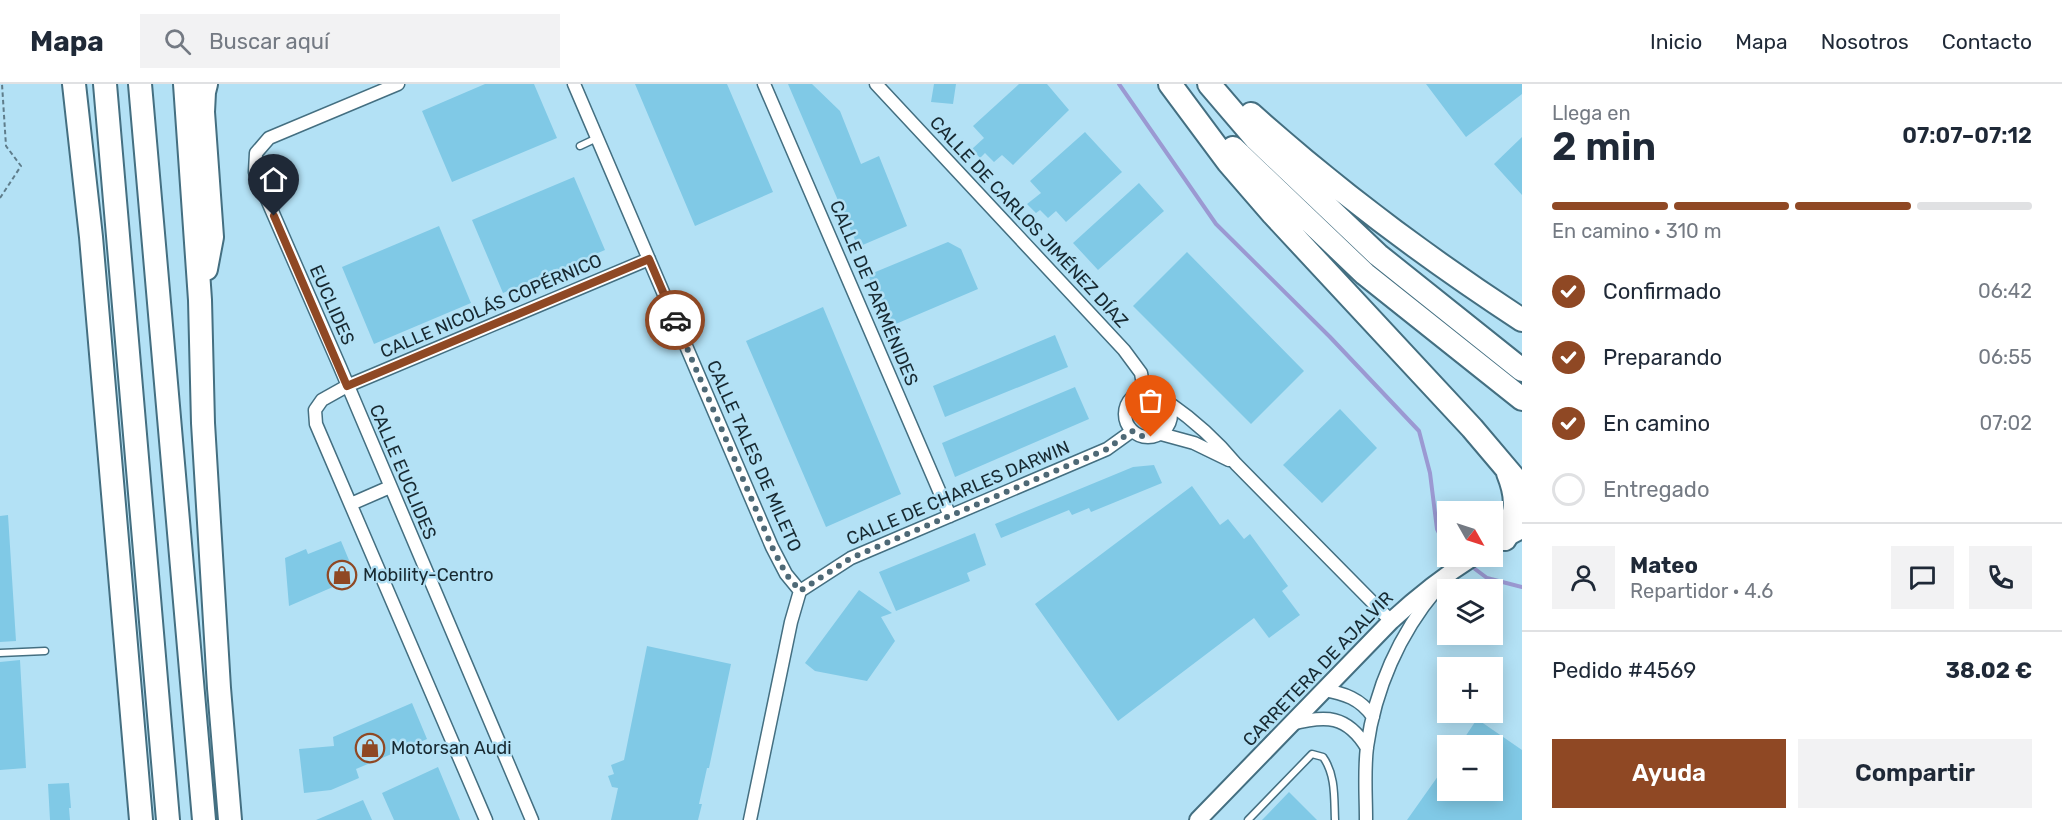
<!DOCTYPE html>
<html lang="es">
<meta charset="utf-8">
<style>
body{margin:0;font-family:Rubik,sans-serif;background:#f2f2f3;color:#1f2937;height:100vh;display:flex;flex-direction:column;font-size:22px;white-space:nowrap}
*{box-sizing:border-box;margin:0}
p{font-size:20px;color:#747a83}
.icon{flex:none;width:33px;height:33px;fill:none;stroke:currentColor;stroke-width:2;stroke-linecap:round;stroke-linejoin:round}
.map{position:relative;flex:1;overflow:hidden}
.side{display:flex;flex-direction:column;background:#fff;width:540px}
.side>*{flex:none}
.needle{width:39px;rotate:129deg}
.fabs{position:absolute;left:1437px;top:417px;display:grid;gap:12px}
.fabs a{display:grid;place-items:center;width:66px;height:66px;border-radius:0px;background:#fff;box-shadow:0 3px 15px #0003;font-size:30px}
.pin{position:absolute;display:grid;place-items:center;width:51px;height:51px;color:#fff;margin:-62px -26px;border-radius:50% 50% 50% 0;rotate:-45deg;box-shadow:0 0 6px #0007}
.pin .icon{rotate:45deg}
.courier{position:absolute;display:grid;place-items:center;width:60px;height:60px;margin:-30px;border:4px solid #8f4824;border-radius:50%;background:#fff;color:#222;box-shadow:0 2px 8px #0007}
.head em{font-style:normal;font-weight:600}
.head div{display:flex;flex-direction:column-reverse}
.head{display:flex;align-items:center;justify-content:space-between;height:102px;padding:0 30px}
h1{font-size:39px;font-weight:600;line-height:45px}
.bar{display:grid;grid-template-columns:repeat(4,1fr);gap:9px 6px;align-content:center;height:72px;padding:0 30px}
.bar i{height:8px;border-radius:4px;background:#e0e1e3}
.bar .selected{background:#8f4824}
.bar p{grid-column:span 4}
.line{display:flex;align-items:center;gap:15px;padding:0 30px;border-top:2px solid #e0e1e3}
.line div{flex:1}
.round{display:grid;place-items:center;flex:none;width:63px;height:63px;border-radius:0px;background:#f2f2f3}
ol{padding:0 30px;list-style:none}
li{display:flex;align-items:center;gap:18px;height:66px}
li p{margin-inline-start:auto}
li .icon{padding:6px;border-radius:50%;background:#8f4824;color:#fff;stroke-width:4}
li:last-child{color:#747a83}
li i{width:33px;height:33px;border:3px solid #e0e1e3;border-radius:50%}
.action{display:flex;gap:12px;margin-top:auto;padding:12px 30px}
.action a{flex:1;height:69px;border-radius:0px;background:#8f4824;color:#fff;font-size:24px;font-weight:600;line-height:69px;text-align:center}
.action a+a{background:#f2f2f3;color:#1f2937}
header{display:flex;align-items:center;gap:36px;box-sizing:border-box;height:84px;padding:0 30px;background:#fff;border-bottom:2px solid #e0e1e3}
header strong{font-size:28px}
nav{display:flex;gap:33px;margin-inline-start:auto;font-size:21px}
.search{width:420px;height:54px;background:#f2f2f3;display:flex;align-items:center;gap:15px;box-sizing:border-box;padding:0 21px;border-radius:0px;color:#747a83;font-size:22px}
main{display:flex;flex:1;min-height:0}
.map>svg:first-child{display:block}
</style>
<header>
<strong>Mapa</strong>
<div class="search"><svg class="icon" aria-label="search" viewBox="0 0 24 24"><circle cx="10" cy="10" r="6"/><path d="M15 15l6 6"/></svg>Buscar aquí</div>
<nav><a>Inicio</a><a>Mapa</a><a>Nosotros</a><a>Contacto</a></nav>
</header>
<main>
<div class="map">
<svg width="1522" height="736" viewBox="0 0 1522 736">
<rect width="100%" height="100%" fill="#b3e1f5"/>
<g fill="none" stroke-linecap="round" stroke-linejoin="round">
<!-- stream -->
<path stroke="#9b99d2" stroke-width="4" d="M1119,0L1216,140L1330,253L1419,347L1430,389L1437,445L1448,467
M1475,485L1487,494L1522,503"/>
</g>
<!-- building -->
<path fill="#80c9e6" d="M485,0H534L557,54L452,98L422,27Z
M635,0H727L773,108L695,142Z
M788,0H812L840,27L861,80L879,72L907,142L858,163Z
M934,0H956L953,20L931,18Z
M1019,0H1047L1069,26L1013,81L1002,71L994,78L985,69L980,74L972,65L984,54L973,42Z
M1426,0H1522V10L1466,53Z
M1085,48L1122,88L1066,138L1056,127L1048,134L1040,126L1036,129L1027,120L1041,109L1030,97Z
M1522,53V111L1494,80Z
M574,93L605,166L503,209L472,136Z
M1139,99L1164,127L1098,186L1073,159Z
M439,142L471,219L374,260L342,183Z
M948,158L961,165L978,205L891,242L868,191Z
M1187,168L1304,287L1251,340L1133,222Z
M823,223L901,410L826,443L746,257Z
M1055,251L1068,283L945,333L933,302Z
M1075,303L1089,335L955,393L942,359Z
M1340,325L1377,364L1322,419L1283,381Z
M1154,381L1162,399L1091,428L1089,424L1072,431L1069,426L1001,454L995,440L1133,383Z
M1192,402L1220,441L1228,435L1244,455L1250,450L1288,502L1282,507L1300,531L1269,554L1254,534L1118,637L1035,520Z
M8,431L16,557L0,558V432Z
M975,449L986,481L967,489L970,497L896,527L879,488Z
M341,457L356,493L289,522L285,474L306,465L308,470Z
M859,506L892,529L881,533L895,557L867,597L815,587L805,579Z
M647,562L731,580L709,684H707L699,720H702L698,736H611L618,704L612,703L608,692L614,690L611,681L624,676Z
M20,576L26,684L0,686V578Z
M412,619L427,655L356,685L359,694L331,706L304,709L299,665L334,662L333,653Z
M1477,635L1522,666V736H1407L1448,678V706H1492V662H1459Z
M438,683L460,736H394L382,709Z
M69,699L71,724H69L70,736H50L48,700Z
M1289,708L1317,736H1262Z
M363,716L372,736H316Z"/>
<g fill="none" stroke-linecap="round" stroke-linejoin="round">
<!-- lane casing -->
<g stroke="#446f81" stroke-width="9">
<path id="lane" d="M580,62L597,54
M0,569L45,567
M1248,736L1312,670L1323,673C1336,691 1334,715 1335,736"/>
</g>
<!-- street casing -->
<g stroke="#446f81" stroke-width="15">
<path id="street" d="M398,0L269,54L256,69L255,88L340,283L532,736
M574,0L772,463L786,490L800,507L791,538L750,736
M764,0L950,432
M876,0L1124,266L1141,289L1144,307
M1125 330a23 23 0 1 1 46 0a23 23 0 1 1-46 0Z
M1169,319C1195,337 1216,356 1236,380L1391,537
M1161,350L1194,359L1229,376
M351,420L390,403
M800,507L851,474L1107,365L1132,347
M1323,606C1344,609 1361,615 1373,633
M1291,640C1326,631 1347,631 1367,664
M486,736L316,340L315,326L322,316L347,302L649,175
M1366,736C1366,712 1364,686 1367,663C1375,605 1399,550 1437,505"/>
</g>
<!-- secondary casing -->
<g stroke="#446f81" stroke-width="20">
<path id="secondary" d="M1492,462L1522,446
M1198,736L1391,537C1417,513 1445,491 1475,472"/>
</g>
<!-- highway casing -->
<g stroke="#446f81" stroke-width="26">
<path id="highway" d="M74,0L91,153L141,736
M105,0L168,736
M140,0L204,736
M185,0L200,216L203,339L219,604L230,736
M206,0L204,8L203,28L212,153L206,185
M1170,0L1228,78L1273,130L1472,344L1522,403
M1209,0L1256,55L1378,171L1522,286
M1251,30C1336,106 1427,174 1522,236
M1233,64L1365,190L1522,315
M1505,455C1516,429 1519,416 1508,389"/>
</g>
<!-- path -->
<path stroke="#5f7d8b" stroke-width="2" stroke-dasharray="4.5 3" stroke-linecap="butt" d="M0,114L21,82L6,62L2,0"/>
<!-- lane -->
<use href="#lane" stroke="#fff" stroke-width="6"/>
<!-- street -->
<use href="#street" stroke="#fff" stroke-width="12"/>
<!-- secondary -->
<use href="#secondary" stroke="#fff" stroke-width="16"/>
<!-- highway -->
<use href="#highway" stroke="#fff" stroke-width="22"/>
</g>
<g fill="none" stroke-linecap="round" stroke-linejoin="round">
<!-- done -->
<path stroke="#4e6976" stroke-width="6" stroke-dasharray="0 10.8" d="M675,236L772,463L786,490L800,507L851,474L1107,365L1132,347L1141,352L1151,353"/>
<!-- route -->
<path stroke="#8f4824" stroke-width="8" d="M274,132L347,302L649,175L675,236"/>
</g>
<!-- icons -->
<defs>
<g id="shop-ring" transform="scale(1.5)"><circle r="9.5" fill="#b3e1f5" stroke="#8f4824" stroke-width="1.5"/><path d="M-5-2.5h2.3a2.7 3.5 0 0 1 5.4 0H5L5.5 6h-11ZM-1.5-2.5h3a1.5 2.3 0 0 0-3 0Z" fill="#8f4824"/></g>
</defs>
<g fill-rule="evenodd">
<use href="#shop-ring" x="342" y="491"/>
<use href="#shop-ring" x="370" y="664"/>
</g>
<g text-anchor="middle" stroke-width="5" stroke-linejoin="round" paint-order="stroke">
<!-- street labels -->
<g font-size="18" fill="#172931" stroke="#b3e1f5">
<text transform="translate(1029 138) rotate(47)" y="6">CALLE DE CARLOS JIMÉNEZ DÍAZ</text>
<text transform="translate(874 209) rotate(67)" y="6">CALLE DE PARMÉNIDES</text>
<text transform="translate(332 221) rotate(66)" y="6">EUCLIDES</text>
<text transform="translate(491 222) rotate(-23)" y="6">CALLE NICOLÁS COPÉRNICO</text>
<text transform="translate(754 372) rotate(66)" y="6">CALLE TALES DE MILETO</text>
<text transform="translate(403 388) rotate(67)" y="6">CALLE EUCLIDES</text>
<text transform="translate(958 409) rotate(-23)" y="6">CALLE DE CHARLES DARWIN</text>
<text transform="translate(1318 585) rotate(-46)" y="6">CARRETERA DE AJALVIR</text>
</g>
<!-- poi labels -->
<g font-size="18" fill="#172931" stroke="#b3e1f5" text-anchor="start">
<text x="363" y="497">Mobility-Centro</text>
<text x="391" y="670">Motorsan Audi</text>
</g>
</g>
</svg>
<div class="fabs">
<a><svg class="needle" viewBox="-14 -14 28 28"><path d="M0-13l5 13h-10z" fill="#e53935"/><path d="M0 13l5-13h-10z" fill="#747a83"/></svg></a>
<a><svg class="icon" aria-label="layers" viewBox="0 0 24 24"><path d="M12 4l9 5-9 5-9-5zM3 14l9 5 9-5"/></svg></a>
<a>+</a>
<a>−</a>
</div>
<div class="pin" style="left:1151px;top:353px;background:#ea580c"><svg class="icon" aria-label="bag" viewBox="0 0 24 24"><path d="M5 8h14l-1 12H6zM9 8a3 3 0 0 1 6 0"/></svg></div>
<div class="pin" style="left:274px;top:132px;background:#1f2937"><svg class="icon" aria-label="home" viewBox="0 0 24 24"><path d="M3 11l9-7 9 7M6 9v11h12V9"/></svg></div>
<div class="courier" style="left:675px;top:236px"><svg class="icon" aria-label="car" viewBox="0 0 24 24"><path d="M5 17H2v-5l4-1 3-4h7l3 4 3 1v5h-3M9 17h6M6 11h13"/><circle cx="7" cy="17" r="2"/><circle cx="17" cy="17" r="2"/></svg></div>
</div>
<section class="side">
<div class="head"><div><h1>2 min</h1><p>Llega en</p></div><em>07:07–07:12</em></div>
<div class="bar"><i class="selected"></i><i class="selected"></i><i class="selected"></i><i></i><p>En camino · 310 m</p></div>
<ol>
<li><svg class="icon" aria-label="check" viewBox="0 0 24 24"><path d="M5 12l5 5 9-10"/></svg>Confirmado<p>06:42</p></li>
<li><svg class="icon" aria-label="check" viewBox="0 0 24 24"><path d="M5 12l5 5 9-10"/></svg>Preparando<p>06:55</p></li>
<li><svg class="icon" aria-label="check" viewBox="0 0 24 24"><path d="M5 12l5 5 9-10"/></svg>En camino<p>07:02</p></li>
<li><i></i>Entregado</li>
</ol>
<div class="line" style="height:108px"><a class="round"><svg class="icon" aria-label="person" viewBox="0 0 24 24"><circle cx="12" cy="8" r="4"/><path d="M4 21q1-7 8-7t8 7"/></svg></a><div><b>Mateo</b><p>Repartidor · 4.6</p></div><a class="round"><svg class="icon" aria-label="chat" viewBox="0 0 24 24"><path d="M4 5h16v11H9l-5 4z"/></svg></a><a class="round"><svg class="icon" aria-label="phone" viewBox="0 0 24 24"><path d="M5 4h4l2 5-3 2q2 4 5 5l2-3 5 2v4C11 20 4 13 5 4z"/></svg></a></div>
<div class="line" style="height:78px"><div>Pedido #4569</div><b>38.02 €</b></div>
<div class="action"><a>Ayuda</a><a>Compartir</a></div>
</section>
</main>
